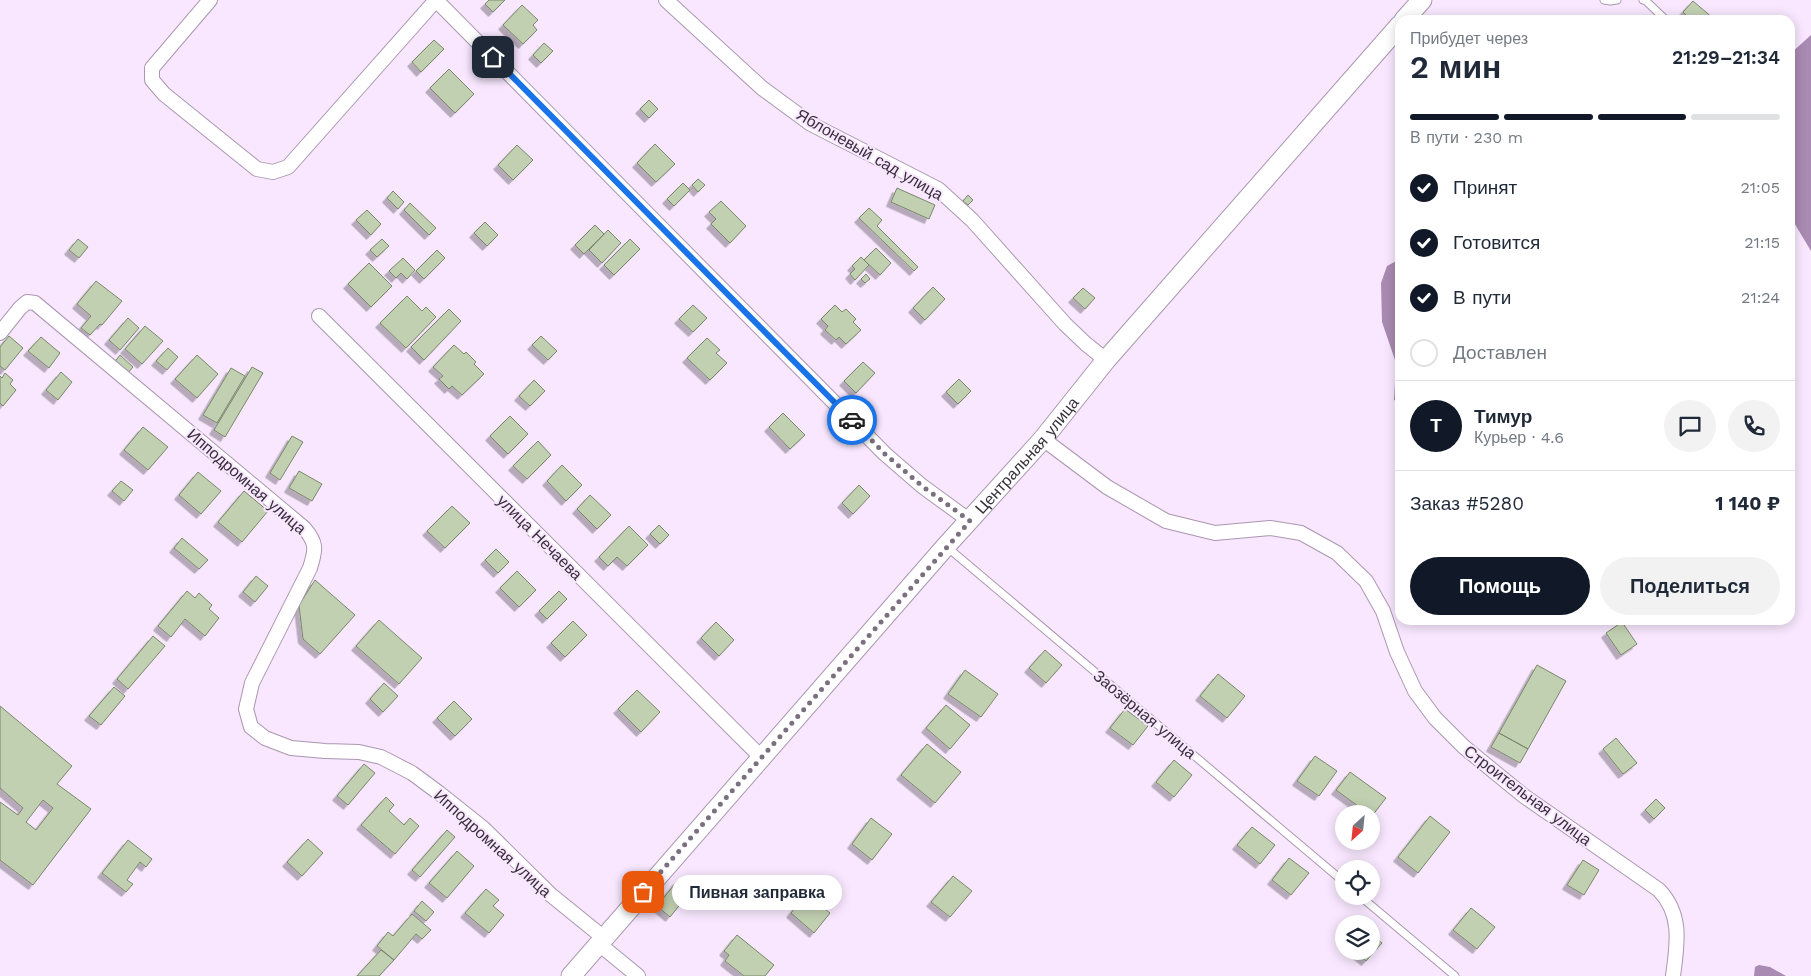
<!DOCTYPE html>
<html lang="ru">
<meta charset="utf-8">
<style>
body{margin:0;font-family:"Work Sans",sans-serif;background:#f2f2f3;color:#1f2937;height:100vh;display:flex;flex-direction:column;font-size:19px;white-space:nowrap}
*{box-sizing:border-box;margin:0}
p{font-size:16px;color:#747a83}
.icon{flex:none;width:28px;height:28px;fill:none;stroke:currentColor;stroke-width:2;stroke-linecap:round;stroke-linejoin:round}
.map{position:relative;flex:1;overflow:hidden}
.panel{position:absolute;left:1395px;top:15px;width:400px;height:610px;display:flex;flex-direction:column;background:#fff;border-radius:15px;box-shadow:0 2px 12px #0003}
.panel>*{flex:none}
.needle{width:32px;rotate:207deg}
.controls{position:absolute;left:1335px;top:805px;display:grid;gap:10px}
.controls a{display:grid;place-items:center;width:45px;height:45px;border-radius:50%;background:#fff;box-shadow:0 2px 12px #0003;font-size:25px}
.pin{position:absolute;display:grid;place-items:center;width:42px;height:42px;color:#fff;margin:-21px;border-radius:10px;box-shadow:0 2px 8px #0006}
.courier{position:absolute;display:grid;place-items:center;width:50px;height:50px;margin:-25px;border:4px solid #1a73e8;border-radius:50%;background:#fff;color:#222;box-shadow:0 1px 6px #0007}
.bubble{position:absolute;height:35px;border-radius:18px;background:#fff;box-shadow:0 2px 12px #0003;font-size:16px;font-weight:600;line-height:35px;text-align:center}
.overview em{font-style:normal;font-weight:600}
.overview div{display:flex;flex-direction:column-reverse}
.overview{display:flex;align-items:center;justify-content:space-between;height:85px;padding:0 15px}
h1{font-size:32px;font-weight:600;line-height:38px}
.bar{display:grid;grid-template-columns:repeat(4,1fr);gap:8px 5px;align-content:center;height:60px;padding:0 15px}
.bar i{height:6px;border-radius:4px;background:#e0e1e3}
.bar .current{background:#111827}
.bar p{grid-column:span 4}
.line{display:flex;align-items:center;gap:12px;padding:0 15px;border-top:1px solid #e0e1e3}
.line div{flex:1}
.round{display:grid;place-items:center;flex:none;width:52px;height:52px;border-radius:26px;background:#f2f2f3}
ol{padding:0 15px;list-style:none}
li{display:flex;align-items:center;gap:15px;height:55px}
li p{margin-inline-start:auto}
li .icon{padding:5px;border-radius:50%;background:#111827;color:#fff;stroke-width:4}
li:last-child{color:#747a83}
li i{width:28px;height:28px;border:2px solid #e0e1e3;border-radius:50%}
.primary-button{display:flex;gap:10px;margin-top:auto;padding:10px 15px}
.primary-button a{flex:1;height:58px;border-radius:30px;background:#111827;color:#fff;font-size:20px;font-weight:600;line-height:58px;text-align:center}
.primary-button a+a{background:#f2f2f3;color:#1f2937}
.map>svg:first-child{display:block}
</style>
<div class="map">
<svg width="1811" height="976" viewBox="0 0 1811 976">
<defs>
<filter id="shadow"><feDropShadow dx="-4.5" dy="4.5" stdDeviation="0" flood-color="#0004"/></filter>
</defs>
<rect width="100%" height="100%" fill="#f8e7fe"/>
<!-- water -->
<path fill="#a98ab2" d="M1811,35V251L1790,216V54Z
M1400,259V403L1394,400L1396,363L1382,322L1381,283L1387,266Z
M1759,965L1770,967L1786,976H1754L1755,967Z"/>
<!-- building -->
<path fill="#c2d0b2" stroke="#7a876b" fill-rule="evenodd" filter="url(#shadow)" d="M489,0H505L493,12L485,4Z
M1693,1L1714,19L1713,20H1691L1683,12Z
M522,5L538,20L533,25L537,30L523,44L503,25Z
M434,40L444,49L421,72L412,62Z
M544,43L553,51L541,63L533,55Z
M449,69L474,94L455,113L430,88Z
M649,100L658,109L649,118L640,109Z
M655,144L675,164L656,182L637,163Z
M517,145L533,160L513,180L498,165Z
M698,179L705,185L698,192L692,185Z
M683,183L690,190L674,206L667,199Z
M897,188L935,205L929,219L891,202Z
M393,191L404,202L398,209L387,198Z
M968,195L973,200L968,205L963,201Z
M721,201L746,226L730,243L711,224L716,219L709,212Z
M410,203L436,228L429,235L404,210Z
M869,208L882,220L877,226L918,267L914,271L859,218Z
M367,210L381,224L371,235L356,220Z
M485,222L498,235L487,246L474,233Z
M595,225L604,234L584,254L575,245Z
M608,230L621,243L602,263L589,250Z
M78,239L88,247L79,258L69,250Z
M382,239L389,246L377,257L370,250Z
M630,239L640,249L614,275L604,265Z
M876,248L891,263L880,275L864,260Z
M437,250L445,258L424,279L416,271Z
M861,257L869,265L855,280L850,274L855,269L852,266Z
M403,258L415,270L407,279L401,273L396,278L389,271Z
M369,263L392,286L371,307L348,284Z
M866,274L870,279L865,283L861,279Z
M96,281L122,301L102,325L100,324L90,335L81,328L91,316L77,304Z
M933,287L945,299L925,320L913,308Z
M1083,288L1095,298L1085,309L1073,298Z
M407,296L422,311L426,307L436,317L406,348L380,323Z
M693,305L707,318L693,332L679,319Z
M835,305L842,312L846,309L856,319L853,322L861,330L846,344L839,337L836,340L825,330L828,326L821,319Z
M449,309L461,321L424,360L411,347Z
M128,318L139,328L120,350L109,340Z
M145,326L163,341L142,364L125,349Z
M9,336L23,348L5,370L0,366V347Z
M541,336L557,351L548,360L532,345Z
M41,337L60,353L49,368L28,351Z
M707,338L720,350L716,353L727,363L710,380L687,358Z
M454,345L464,354L466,352L476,362L474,364L484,374L462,395L452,386L449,389L439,379L443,376L433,367Z
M168,348L178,357L167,370L156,361Z
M120,355L133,367L127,374L114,363Z
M197,355L218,374L197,398L175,379Z
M863,362L875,373L856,393L844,381Z
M252,367L263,373L225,437L214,430Z
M231,368L245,376L217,423L203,415Z
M61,372L72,382L58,400L46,390Z
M5,373L13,380L10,384L16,390L3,406L0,403V376L2,378Z
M959,379L971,391L958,404L946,392Z
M534,380L545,391L530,406L519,396Z
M783,413L805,435L790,449L769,427Z
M510,416L528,434L508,454L490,436Z
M143,427L168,447L148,470L124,450Z
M292,436L303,442L280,480L270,473Z
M538,441L551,455L527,479L513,466Z
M562,465L582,485L566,501L547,481Z
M299,471L322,484L312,501L289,488Z
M198,472L221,491L201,514L179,495Z
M121,481L133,490L124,501L112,491Z
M859,485L870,496L853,514L842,503Z
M244,491L268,511L242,542L218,522Z
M590,495L611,515L597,529L577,509Z
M452,506L470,523L445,548L427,531Z
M659,525L669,535L660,544L650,534Z
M629,526L648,545L627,566L617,557L608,566L599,557Z
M182,538L208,560L199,569L174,548Z
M496,549L509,562L498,573L485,560Z
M517,571L536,590L519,607L500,588Z
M256,576L268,586L255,602L243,592Z
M315,580L355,615L320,654L303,639L299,605Z
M187,591L195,598L199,593L212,605L209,609L219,618L205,636L185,619L171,637L158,626Z
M559,591L567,599L547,619L539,611Z
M379,620L422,658L399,684L356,646Z
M573,621L587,635L565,657L551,643Z
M716,622L734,640L719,656L701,638Z
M1622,622L1637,644L1621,655L1606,633Z
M153,636L165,646L128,689L117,679Z
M1045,650L1062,665L1046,683L1029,668Z
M1537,665L1566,681L1528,749L1499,733Z
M965,670L998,694L981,717L948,694Z
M1218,674L1245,696L1227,718L1200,696Z
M384,683L398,696L383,712L370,699Z
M114,687L125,696L101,725L89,716Z
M637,690L660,712L641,732L618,709Z
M454,701L472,719L455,736L437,718Z
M946,705L970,725L950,749L926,728Z
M0,706L72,766L57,784L91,809L33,885L0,860V802L18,815L23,808L0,788ZM43,800L53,808L36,830L26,822Z
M1125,709L1148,726L1133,745L1110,728Z
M1499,733L1528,749L1520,763L1491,747Z
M1616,738L1637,763L1623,774L1603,749Z
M927,744L961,772L935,803L901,775Z
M1315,756L1337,771L1319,796L1297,781Z
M1174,760L1192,775L1174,797L1156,782Z
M364,764L375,773L348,805L337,796Z
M1350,772L1386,798L1372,816L1371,814H1369L1336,790Z
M386,797L394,805L389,811L404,825L410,818L419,826L395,854L361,825Z
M1656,799L1665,808L1654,819L1645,810Z
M1430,816L1450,832L1418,873L1398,857Z
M871,818L892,834L872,860L852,844Z
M1252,827L1275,845L1260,864L1237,845Z
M447,830L455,837L420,877L412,870Z
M308,839L323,853L302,876L287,862Z
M128,840L152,859L146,867L140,862L127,880L133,884L126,892L102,873Z
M457,851L474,866L447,898L429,883Z
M1289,858L1309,873L1291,895L1272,880Z
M1583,860L1599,870L1584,895L1567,885Z
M953,876L972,891L950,917L931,902Z
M678,880L691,891L670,917L657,906Z
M486,889L499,900L493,906L504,915L489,933L465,913Z
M806,894L830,913L814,933L791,913Z
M422,901L434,912L426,921L414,911Z
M1471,908L1495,927L1477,949L1453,930Z
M412,914L431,930L422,939L416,934L394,960L377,946L388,932L393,936Z
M737,935L774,965L765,976H744L725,961L729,955L724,951Z
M1372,935L1382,943L1366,961L1356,953L1358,951H1371Z
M381,950L394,960L379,976H357Z"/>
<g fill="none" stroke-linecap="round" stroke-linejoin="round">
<!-- lane casing -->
<g stroke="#aa97b0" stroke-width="9">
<path id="lane" d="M1604,0L1610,1L1617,0
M1643,0L1646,1L1666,20
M947,547L1344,882
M1360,896L1455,976"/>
</g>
<!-- street casing -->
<g stroke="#aa97b0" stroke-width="16">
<path id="street" d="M210,0L152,68V80L164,94L257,169L273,172L288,167L436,0
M436,0L885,454L922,486L970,521
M666,0L762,88L811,124L938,189L972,220L1065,324L1086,344L1106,360
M319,316L761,757
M0,333L20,308L27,302L35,303L304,528C317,543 316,549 310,568L252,683L246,709L251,727L265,738L291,748L325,751L359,752L381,757L412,773L439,793L483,828L551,895L604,938
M1043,439L1107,487L1166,521L1215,533L1270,528L1301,533L1337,553L1366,581L1383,611L1397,652L1415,691L1435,718L1464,747L1524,796L1659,890C1683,915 1677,945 1673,976
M599,944L638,976"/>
</g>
<!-- secondary casing -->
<g stroke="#aa97b0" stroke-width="21">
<g id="secondary">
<path d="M1404,20L1422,0"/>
<path id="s1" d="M571,976L946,546L1043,439L1106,360L1400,25"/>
</g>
</g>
<!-- lane -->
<use href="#lane" stroke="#fff" stroke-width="7"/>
<!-- street -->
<use href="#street" stroke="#fff" stroke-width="14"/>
<!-- secondary -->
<use href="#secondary" stroke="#fff" stroke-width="19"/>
</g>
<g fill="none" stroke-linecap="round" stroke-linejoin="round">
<!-- done -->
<path stroke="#7b707f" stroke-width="5" stroke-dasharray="0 9" d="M643,892L970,521L922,486L885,454L852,420"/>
<!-- route -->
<path stroke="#1a73e8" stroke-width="6" d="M493,57L852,420"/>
</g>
<g text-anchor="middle" stroke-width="4" stroke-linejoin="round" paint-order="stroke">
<!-- street labels -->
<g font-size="16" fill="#38303a" stroke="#f8e7fe">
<text transform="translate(870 154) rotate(30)" y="6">Яблоневый сад улица</text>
<text dy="6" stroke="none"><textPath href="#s1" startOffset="692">Центральная улица</textPath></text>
<text transform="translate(247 481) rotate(41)" y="6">Ипподромная улица</text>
<text transform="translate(540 537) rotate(45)" y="6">улица Нечаева</text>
<text transform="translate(1145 714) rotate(40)" y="6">Заозёрная улица</text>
<text transform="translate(1528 795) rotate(37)" y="6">Строительная улица</text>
<text transform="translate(493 843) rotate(42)" y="6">Ипподромная улица</text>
</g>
</g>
</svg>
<div class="controls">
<a><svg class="needle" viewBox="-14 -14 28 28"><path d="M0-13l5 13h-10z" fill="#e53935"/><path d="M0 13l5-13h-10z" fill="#747a83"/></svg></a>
<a><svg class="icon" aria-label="locate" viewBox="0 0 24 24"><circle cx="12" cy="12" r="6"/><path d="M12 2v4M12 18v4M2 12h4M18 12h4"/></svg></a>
<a><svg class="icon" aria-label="layers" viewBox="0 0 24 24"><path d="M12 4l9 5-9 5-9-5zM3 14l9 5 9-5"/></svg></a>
</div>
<div class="pin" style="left:643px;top:892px;background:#ea580c"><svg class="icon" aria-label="bag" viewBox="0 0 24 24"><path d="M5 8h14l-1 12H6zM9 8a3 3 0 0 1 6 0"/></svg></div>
<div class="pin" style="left:493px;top:57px;background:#1f2937"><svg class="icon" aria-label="home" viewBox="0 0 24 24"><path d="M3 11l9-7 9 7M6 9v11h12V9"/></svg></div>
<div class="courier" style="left:852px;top:420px"><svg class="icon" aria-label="car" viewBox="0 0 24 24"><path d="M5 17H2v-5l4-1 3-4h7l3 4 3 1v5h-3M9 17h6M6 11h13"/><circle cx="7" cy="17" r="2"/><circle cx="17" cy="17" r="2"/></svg></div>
<div class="bubble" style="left:672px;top:875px;width:170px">Пивная заправка</div>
<section class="panel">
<div class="overview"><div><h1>2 мин</h1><p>Прибудет через</p></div><em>21:29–21:34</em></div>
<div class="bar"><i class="current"></i><i class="current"></i><i class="current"></i><i></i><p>В пути · 230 m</p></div>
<ol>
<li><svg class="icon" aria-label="check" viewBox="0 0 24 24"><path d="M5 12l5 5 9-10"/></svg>Принят<p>21:05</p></li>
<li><svg class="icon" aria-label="check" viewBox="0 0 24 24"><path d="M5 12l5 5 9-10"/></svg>Готовится<p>21:15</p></li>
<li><svg class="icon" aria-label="check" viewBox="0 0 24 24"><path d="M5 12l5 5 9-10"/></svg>В пути<p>21:24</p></li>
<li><i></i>Доставлен</li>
</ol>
<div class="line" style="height:90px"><b class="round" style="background:#111827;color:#fff">Т</b><div><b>Тимур</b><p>Курьер · 4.6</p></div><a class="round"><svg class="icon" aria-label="chat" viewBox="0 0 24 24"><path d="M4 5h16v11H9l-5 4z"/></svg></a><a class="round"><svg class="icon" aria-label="phone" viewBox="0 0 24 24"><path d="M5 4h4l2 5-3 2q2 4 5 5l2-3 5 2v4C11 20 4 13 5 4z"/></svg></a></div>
<div class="line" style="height:65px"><div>Заказ #5280</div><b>1 140 ₽</b></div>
<div class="primary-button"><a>Помощь</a><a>Поделиться</a></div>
</section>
</div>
